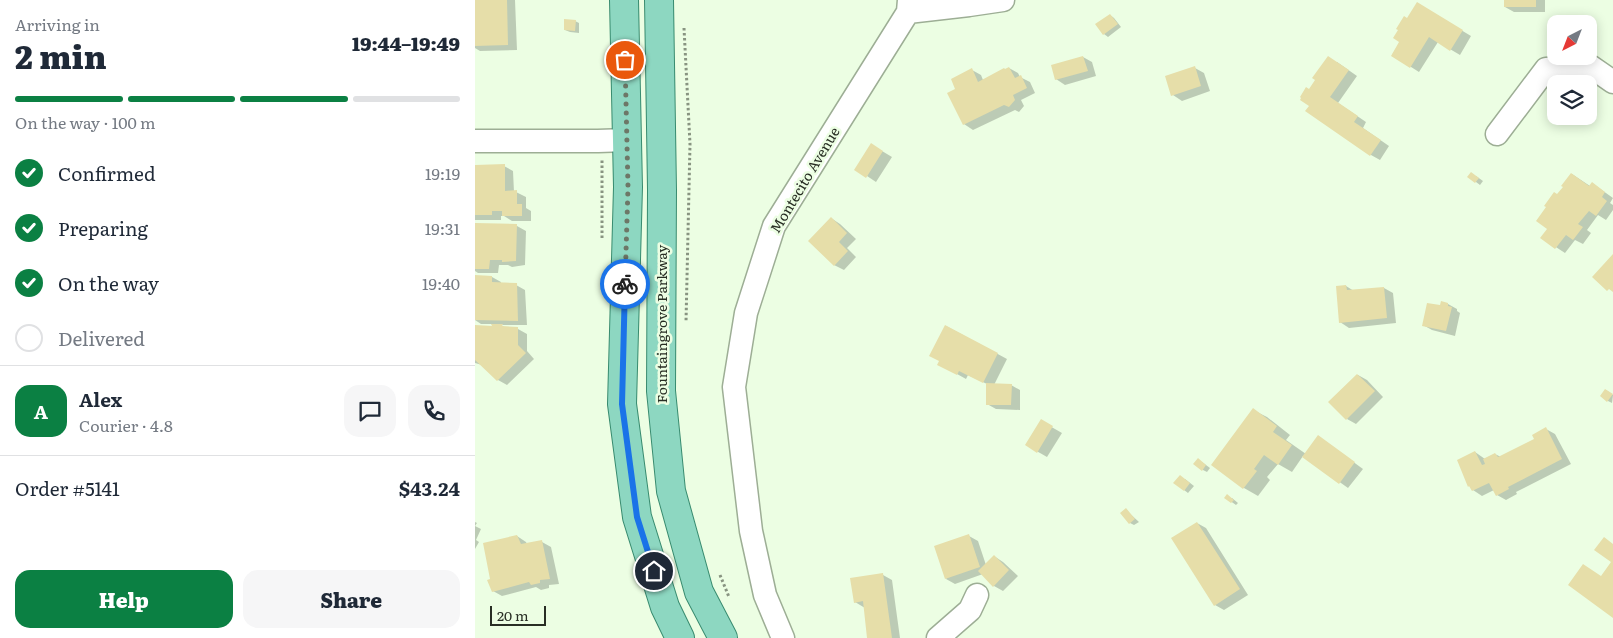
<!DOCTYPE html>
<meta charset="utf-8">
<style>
body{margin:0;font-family:Literata,serif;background:#f6f6f7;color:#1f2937;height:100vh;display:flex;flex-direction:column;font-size:19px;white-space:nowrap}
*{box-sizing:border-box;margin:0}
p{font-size:16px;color:#747a83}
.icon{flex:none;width:28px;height:28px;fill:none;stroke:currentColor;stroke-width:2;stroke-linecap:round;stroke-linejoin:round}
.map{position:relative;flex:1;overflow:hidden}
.sheet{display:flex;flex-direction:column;background:#fff;width:475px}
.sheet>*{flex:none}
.needle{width:32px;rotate:222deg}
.buttons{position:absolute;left:1072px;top:15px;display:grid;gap:10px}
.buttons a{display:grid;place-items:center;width:50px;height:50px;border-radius:10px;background:#fff;box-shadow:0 2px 12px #0003;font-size:25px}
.scale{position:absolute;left:15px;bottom:12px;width:56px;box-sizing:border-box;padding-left:5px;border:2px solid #282e24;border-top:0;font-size:14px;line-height:18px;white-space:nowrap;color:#282e24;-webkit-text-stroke:4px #ecfee3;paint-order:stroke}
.pin{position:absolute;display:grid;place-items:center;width:42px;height:42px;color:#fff;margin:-21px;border:2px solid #fff;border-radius:50%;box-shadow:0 1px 5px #0007}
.courier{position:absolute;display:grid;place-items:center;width:50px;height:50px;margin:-25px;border:4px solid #1a73e8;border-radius:50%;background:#fff;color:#222;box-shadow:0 1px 6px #0007}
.summary em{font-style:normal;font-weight:800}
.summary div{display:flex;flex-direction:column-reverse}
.summary{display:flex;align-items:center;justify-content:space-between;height:85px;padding:0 15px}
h1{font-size:32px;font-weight:800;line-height:38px}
.bar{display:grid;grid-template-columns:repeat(4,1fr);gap:8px 5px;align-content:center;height:60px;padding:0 15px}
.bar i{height:6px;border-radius:4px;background:#e0e1e3}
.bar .on{background:#0b8043}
.bar p{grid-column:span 4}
.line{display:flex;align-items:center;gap:12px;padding:0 15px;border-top:1px solid #e0e1e3}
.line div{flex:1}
.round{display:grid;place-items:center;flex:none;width:52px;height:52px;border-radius:15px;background:#f6f6f7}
ol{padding:0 15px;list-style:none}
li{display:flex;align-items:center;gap:15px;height:55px}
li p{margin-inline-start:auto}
li .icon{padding:5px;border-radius:50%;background:#0b8043;color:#fff;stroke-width:4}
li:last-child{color:#747a83}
li i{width:28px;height:28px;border:2px solid #e0e1e3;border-radius:50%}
.primary-button{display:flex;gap:10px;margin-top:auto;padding:10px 15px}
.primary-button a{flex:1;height:58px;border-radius:15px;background:#0b8043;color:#fff;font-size:20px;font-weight:800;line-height:58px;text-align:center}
.primary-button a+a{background:#f6f6f7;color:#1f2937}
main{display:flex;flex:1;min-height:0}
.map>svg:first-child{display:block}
</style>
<main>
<section class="sheet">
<div class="summary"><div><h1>2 min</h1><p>Arriving in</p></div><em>19:44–19:49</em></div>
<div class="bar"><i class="on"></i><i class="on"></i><i class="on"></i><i></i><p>On the way · 100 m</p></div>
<ol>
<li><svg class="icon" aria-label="check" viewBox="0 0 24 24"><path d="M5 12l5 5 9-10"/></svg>Confirmed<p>19:19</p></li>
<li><svg class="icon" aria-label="check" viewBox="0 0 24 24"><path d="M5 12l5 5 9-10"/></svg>Preparing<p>19:31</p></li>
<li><svg class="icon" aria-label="check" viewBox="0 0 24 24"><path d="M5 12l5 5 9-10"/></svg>On the way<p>19:40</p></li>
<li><i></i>Delivered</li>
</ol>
<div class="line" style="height:90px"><b class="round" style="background:#0b8043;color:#fff">A</b><div><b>Alex</b><p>Courier · 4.8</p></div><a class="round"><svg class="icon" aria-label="chat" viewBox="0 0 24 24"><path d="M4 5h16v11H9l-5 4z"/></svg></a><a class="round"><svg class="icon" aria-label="phone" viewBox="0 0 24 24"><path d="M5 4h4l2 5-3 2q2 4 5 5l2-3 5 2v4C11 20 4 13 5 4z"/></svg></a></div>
<div class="line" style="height:65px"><div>Order #5141</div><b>$43.24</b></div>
<div class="primary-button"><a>Help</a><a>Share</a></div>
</section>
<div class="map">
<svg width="1138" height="638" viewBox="0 0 1138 638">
<rect width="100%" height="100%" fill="#ecfee3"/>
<!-- shadow -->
<path fill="#0003" d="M0,0H40L42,50L5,51L0,48Z
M1014,0H1070V12H1039L1030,7V0Z
M951,9L996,36L985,55L963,42L944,72L917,55L925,42L932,20Z
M635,15L639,18L646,27L633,37L629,34Z
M100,21L104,23V33L95,32L90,30Z
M608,57L617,62L621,76L590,85L581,79Z
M862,62L882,76L863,103L891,122L888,128L914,146L905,160L896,155L835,106L834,90Z
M534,68L543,73L545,77L555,82L560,93L546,100L549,106L544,112L540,110L498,130L489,124L482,89L497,70L506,75L508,80Z
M720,68L729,73L735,91L707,101L698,95Z
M397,145L417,157L401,182L392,176Z
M0,166H29L38,171L39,192H41L51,197V208L56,211V221H37L29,216H26V220H0Z
M1097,174L1115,186L1117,183L1138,198L1135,203L1138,205V210L1131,220L1123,215L1112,230L1116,233L1108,244L1100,240L1090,253L1067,238L1073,229L1083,195Z
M1001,176L1008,181L1005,185L1001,182Z
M356,218L365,224L381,239L372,248L381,257L369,270L359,265Z
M0,224L42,226L51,231L50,265L37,267L33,265H24L23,273H3L0,271Z
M0,276L17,277L26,282V284L41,285L50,290L52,325H26L31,328L43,329L52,334V351L59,359L32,385L23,380L7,365L0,363V327H19L18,324H6L0,320Z
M871,286L879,291L909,288L918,293L921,323L874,328L865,322Z
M973,304L982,309V311L985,313L980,336L957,330L948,325L966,307Z
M471,326L532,359L519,385H536L545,390V410L521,409L512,404V384L493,375L491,379L473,369Z
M883,375L892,380L908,397L881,424L872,419Z
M1131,390L1138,395L1137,403L1133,401Z
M778,410L792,417L815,435L811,440L831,454L844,437L888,469L873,488L828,456L817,472L803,464L792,477L795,480L783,496L769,488L737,465Z
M566,421L587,433L572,457L551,445Z
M1071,429L1080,434L1096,464L1041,492L1042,494L1031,500L1022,495L1019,490L1007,496L998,490L1000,452L1010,459L1020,454L1026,457L1061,440Z
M727,462L735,468L732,472L728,470Z
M710,479L719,486L713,493L709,490Z
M751,498H757L763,503L761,505Z
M651,510L664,522L659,525L655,523Z
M0,522L2,523L0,526L6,529L1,540L4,542L0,549Z
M722,523L731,528L773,595L749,610L740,605Z
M42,536L51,542L52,544L67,542L76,547L84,584L74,585V588L66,590L61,587L27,596L18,591L16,579Z
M494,536L503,541L511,565L519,556L528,562L543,576L528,591L519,586L508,574L480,584L471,579Z
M408,575L417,580L425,638H394L390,608L380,602Z"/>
<!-- building -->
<path fill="#e6dea9" d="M0,0H32L33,45L0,46Z
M1029,0H1061V7H1029Z
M942,2L988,30L975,51L954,37L935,68L916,56L924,42L918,38L923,30L921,29L929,16L932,18Z
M635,14L643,24L628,35L620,24Z
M89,19L101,20L100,31L89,30Z
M608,56L613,71L580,80L576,65Z
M853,56L874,70L855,97L883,116L879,122L906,140L895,156L830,111L834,106L825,100L826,98L825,97L831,87L834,89L840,80L837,78Z
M720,66L726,86L696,96L690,76Z
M534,67L540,78L546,75L552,88L538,95L540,100L534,107L529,105L488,125L472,93L480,89L476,79L497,68L503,82L529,68L530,69Z
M396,143L408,151L391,178L379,170Z
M30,164V191L42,190V204H47V216H27V211H17V215H0V165Z
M996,172L1004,178L1000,183L992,177Z
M1096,173L1114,186L1117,182L1130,192L1127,197L1132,201L1121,216L1114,211L1103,224L1108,227L1098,240L1091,235L1080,249L1065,238L1072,229L1061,221L1071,207L1069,206L1079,192L1082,194L1088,187L1086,186Z
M356,217L372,233L364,242L373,251L359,266L333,241Z
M0,223L42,224L41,261L27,262V260H15L14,269H0Z
M1138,254V292L1134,289L1132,291L1117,277Z
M0,275L17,276V282L42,283L43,321L0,320Z
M871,285L872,290L909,287L912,318L864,323L861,286Z
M966,301L973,303V306L977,307L971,331L947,326L952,303L965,305Z
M16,324H28L27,326L43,327V345L51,353L22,381L0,360V325L17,326Z
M470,325L523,353L508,383L484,371L482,375L462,365L464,361L454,356Z
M882,374L900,391L871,420L853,402Z
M511,383L537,384L536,405H511Z
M1130,389L1138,394L1132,402L1125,396Z
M778,408L802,426L798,432L817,445L803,465L789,455L779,469L782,471L768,489L736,465Z
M566,419L578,426L562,453L550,445Z
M1071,427L1087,459L1033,487L1034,489L1021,496L1014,483L997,491L994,486L993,487L982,460L1000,451L1007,465L1010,464L1008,459L1020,453L1023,457L1059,439L1057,435Z
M843,435L880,462L864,484L827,457Z
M723,458L731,465L727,471L718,464Z
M705,475L715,483L709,491L698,483Z
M752,494L759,500L756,503L749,498Z
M651,508L660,519L654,524L645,513Z
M722,522L765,589L739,606L696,538Z
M494,534L505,567L470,579L459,546Z
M42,535L46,544L67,540L75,579L65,580V583L56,585L54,582L17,592L12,580L15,579L8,543Z
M1129,537L1138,544V618L1093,585L1108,564L1126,576L1136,562L1119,550Z
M519,555L534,570L518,587L503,571Z
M408,573L417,638H392L388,601L379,603L375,578Z"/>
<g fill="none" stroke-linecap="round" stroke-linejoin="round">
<!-- minor casing -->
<g stroke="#9dae95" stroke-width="25">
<path id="minor" d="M433,12L494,5L528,0
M1022,134L1071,69L1115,66L1138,82
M0,141H123L152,140
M308,638L290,595L276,531L259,387L271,313L299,226L433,12L434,0
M463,638L495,610L502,595"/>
</g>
<!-- major casing -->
<g stroke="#388b6f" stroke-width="30">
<path id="major" d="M149,0L153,187L147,404L162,517L190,607L205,638
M184,0L187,190L186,391L196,491L224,592L248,638"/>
</g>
<!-- path -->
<path stroke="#889481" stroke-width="3" stroke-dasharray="2.5 2.5" stroke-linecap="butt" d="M209,28L215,144L211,322
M127,238V160
M245,575L254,597"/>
<!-- minor -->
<use href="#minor" stroke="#fff" stroke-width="22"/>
<!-- major -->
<use href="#major" stroke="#8dd7c1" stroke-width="28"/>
</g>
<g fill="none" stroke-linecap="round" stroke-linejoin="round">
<!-- done -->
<path stroke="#6d7767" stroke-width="5" stroke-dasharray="0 9" d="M150,284L153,187L150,60"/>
<!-- route -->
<path stroke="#1a73e8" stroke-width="6" d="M150,284L147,404L162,517L179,571"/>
</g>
<g text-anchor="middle" stroke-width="5" stroke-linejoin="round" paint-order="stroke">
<!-- street labels -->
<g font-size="14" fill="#282e24" stroke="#ecfee3">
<text transform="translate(330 180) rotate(-59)" y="5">Montecito Avenue</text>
<text transform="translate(187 324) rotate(-90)" y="5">Fountaingrove Parkway</text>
</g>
</g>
</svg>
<div class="buttons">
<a><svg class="needle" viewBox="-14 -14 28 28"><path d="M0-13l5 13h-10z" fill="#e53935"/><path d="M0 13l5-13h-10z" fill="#747a83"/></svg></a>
<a><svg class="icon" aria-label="layers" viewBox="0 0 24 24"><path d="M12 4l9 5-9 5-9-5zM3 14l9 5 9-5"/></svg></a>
</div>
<div class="scale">20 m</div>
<div class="pin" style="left:150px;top:60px;background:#ea580c"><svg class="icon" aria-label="bag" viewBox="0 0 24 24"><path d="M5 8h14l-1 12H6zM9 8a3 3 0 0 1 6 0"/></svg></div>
<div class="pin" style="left:179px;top:571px;background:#1f2937"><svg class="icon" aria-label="home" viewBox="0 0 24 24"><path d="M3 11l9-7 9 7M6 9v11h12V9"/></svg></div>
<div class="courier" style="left:150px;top:284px"><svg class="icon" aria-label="bike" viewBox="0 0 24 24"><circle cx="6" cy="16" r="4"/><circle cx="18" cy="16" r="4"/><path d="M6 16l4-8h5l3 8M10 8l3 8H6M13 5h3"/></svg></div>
</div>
</main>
